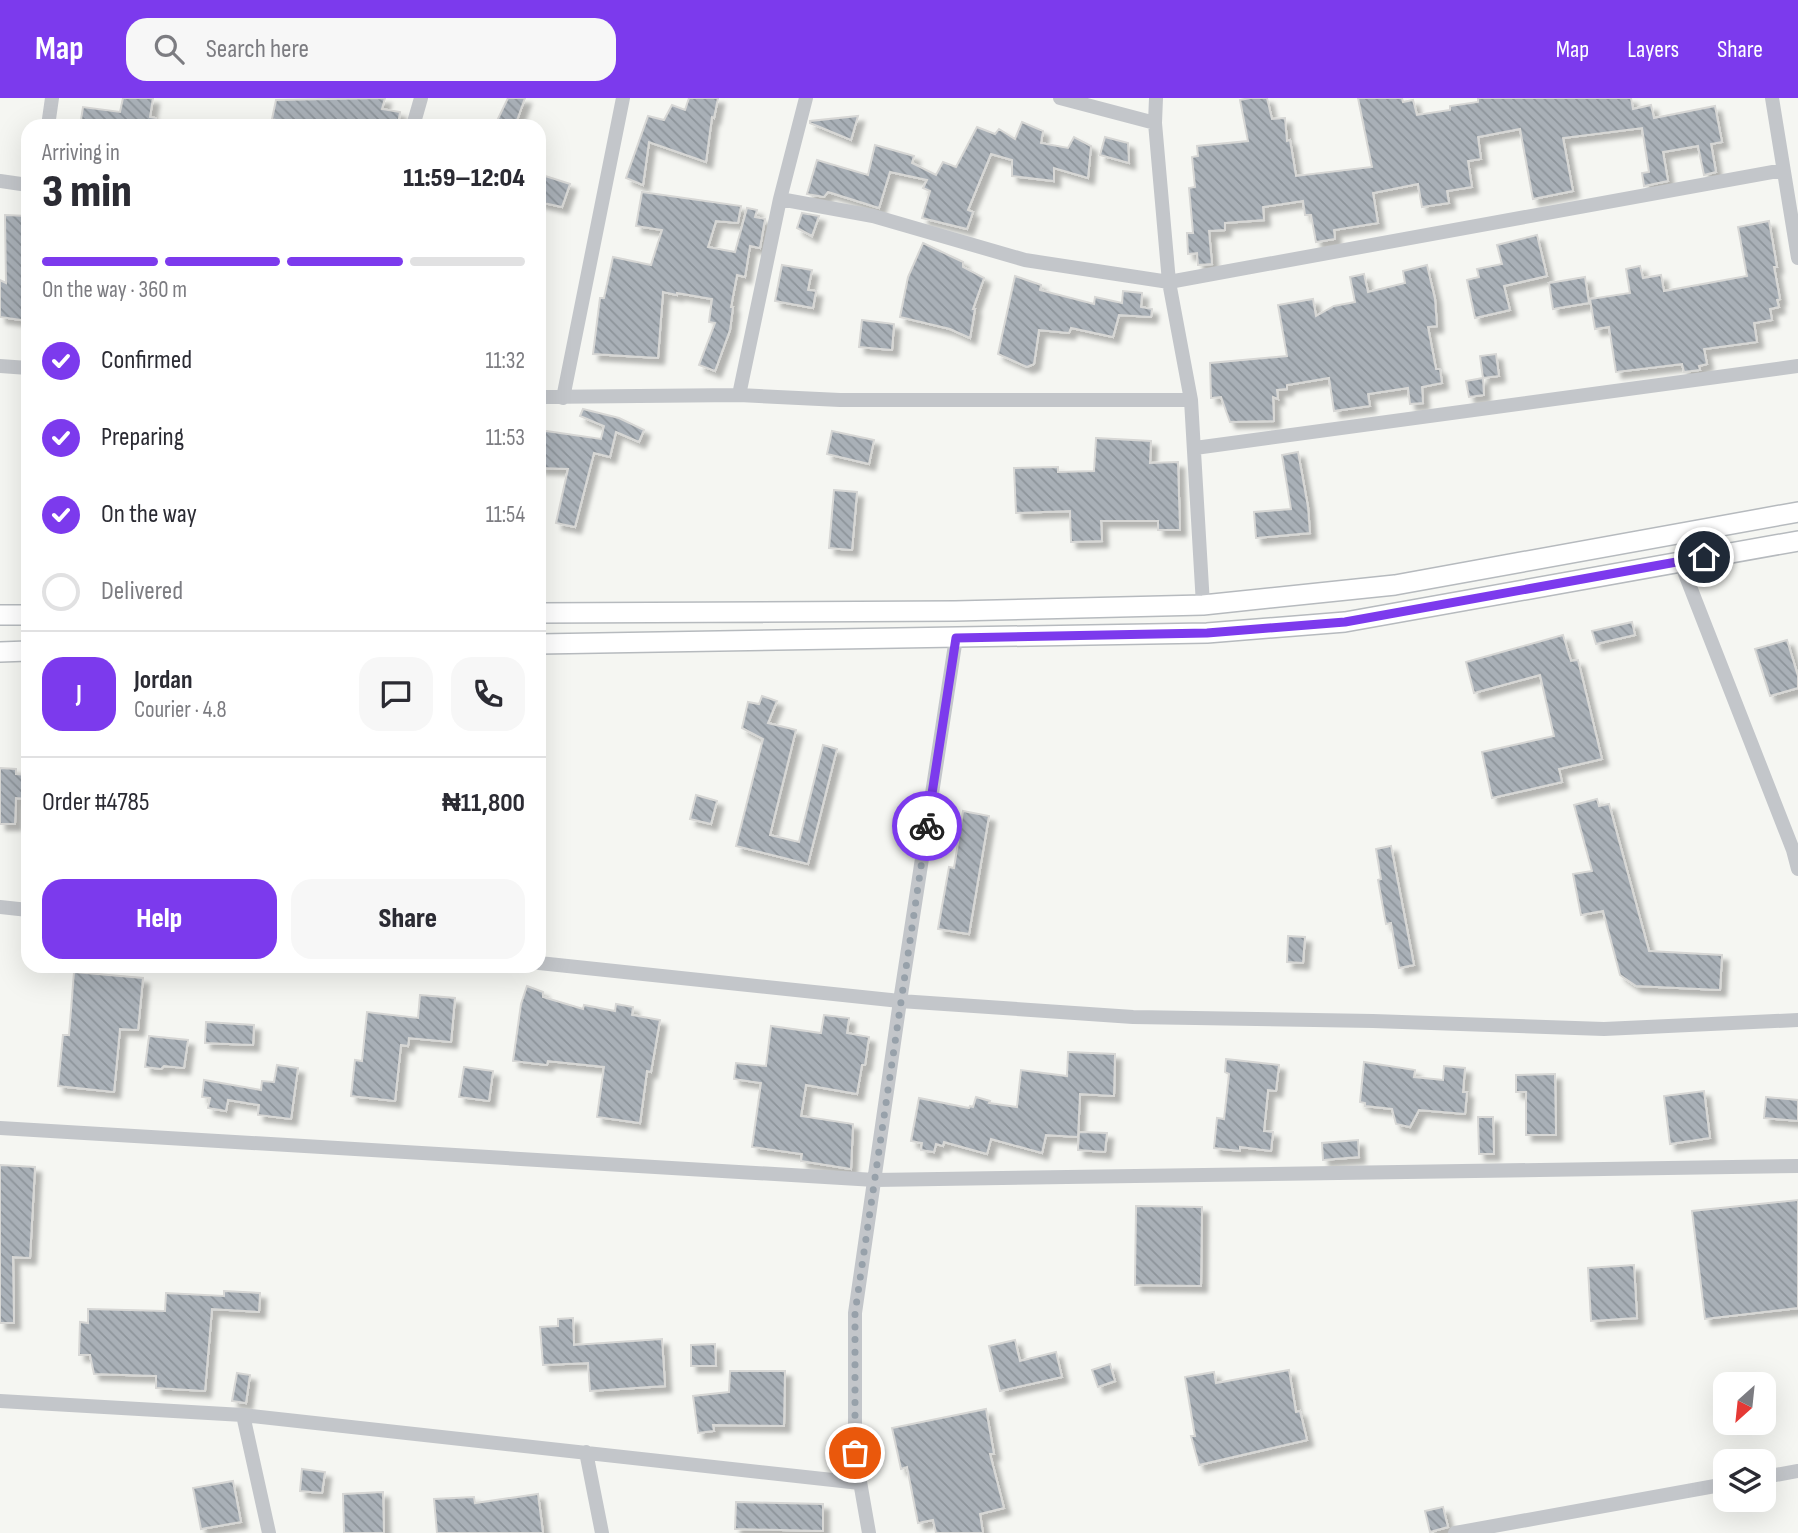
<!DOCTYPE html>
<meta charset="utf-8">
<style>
body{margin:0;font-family:"Sofia Sans Condensed",sans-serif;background:#f7f7f7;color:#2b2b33;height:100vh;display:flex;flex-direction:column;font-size:26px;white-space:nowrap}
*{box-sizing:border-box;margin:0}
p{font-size:23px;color:#7c7c81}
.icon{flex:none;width:38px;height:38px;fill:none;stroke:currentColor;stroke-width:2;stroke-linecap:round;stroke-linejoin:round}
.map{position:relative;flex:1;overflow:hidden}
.side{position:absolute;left:21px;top:21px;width:525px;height:854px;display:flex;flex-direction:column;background:#fff;border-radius:21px;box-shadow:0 7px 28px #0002}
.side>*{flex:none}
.needle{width:46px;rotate:207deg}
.controls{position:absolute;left:1713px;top:1274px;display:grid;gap:14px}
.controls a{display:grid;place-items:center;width:63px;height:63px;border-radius:14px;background:#fff;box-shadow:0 7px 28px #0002;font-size:35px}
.pin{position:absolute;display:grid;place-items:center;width:60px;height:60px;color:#fff;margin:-30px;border:4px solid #fff;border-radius:50%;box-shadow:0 2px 7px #0007}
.courier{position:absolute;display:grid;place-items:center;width:70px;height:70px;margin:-35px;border:5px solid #7c3aed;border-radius:50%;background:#fff;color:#222;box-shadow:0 2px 9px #0007}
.overview em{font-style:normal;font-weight:800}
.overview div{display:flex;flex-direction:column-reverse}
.overview{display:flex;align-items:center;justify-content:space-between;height:119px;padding:0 21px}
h1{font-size:46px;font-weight:800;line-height:52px}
.bar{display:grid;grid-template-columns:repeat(4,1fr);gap:10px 7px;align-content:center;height:84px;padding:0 21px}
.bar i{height:9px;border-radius:5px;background:#e1e1e2}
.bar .selected{background:#7c3aed}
.bar p{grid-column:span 4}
.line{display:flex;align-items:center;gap:18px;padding:0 21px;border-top:2px solid #e1e1e2}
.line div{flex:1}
.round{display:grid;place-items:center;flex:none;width:74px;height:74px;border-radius:21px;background:#f7f7f7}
ol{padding:0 21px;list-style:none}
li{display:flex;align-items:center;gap:21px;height:77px}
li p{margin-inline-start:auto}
li .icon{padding:7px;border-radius:50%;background:#7c3aed;color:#fff;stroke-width:4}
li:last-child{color:#7c7c81}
li i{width:38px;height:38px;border:4px solid #e1e1e2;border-radius:50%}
.cta{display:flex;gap:14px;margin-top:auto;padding:14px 21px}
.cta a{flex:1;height:80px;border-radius:21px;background:#7c3aed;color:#fff;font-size:28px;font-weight:800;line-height:80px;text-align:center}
.cta a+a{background:#f7f7f7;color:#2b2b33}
header{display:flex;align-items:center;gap:42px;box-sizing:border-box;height:98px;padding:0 35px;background:#7c3aed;color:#fff}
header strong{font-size:33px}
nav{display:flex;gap:38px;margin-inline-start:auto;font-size:24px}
.search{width:490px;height:63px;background:#f7f7f7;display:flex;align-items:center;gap:18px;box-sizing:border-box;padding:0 24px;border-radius:21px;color:#7c7c81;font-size:26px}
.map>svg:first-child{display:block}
</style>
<header>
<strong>Map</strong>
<div class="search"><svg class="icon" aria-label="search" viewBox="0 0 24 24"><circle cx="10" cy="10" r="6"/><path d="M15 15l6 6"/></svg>Search here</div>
<nav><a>Map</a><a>Layers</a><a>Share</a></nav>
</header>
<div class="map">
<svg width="1798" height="1435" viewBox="0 0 1798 1435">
<defs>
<pattern id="building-back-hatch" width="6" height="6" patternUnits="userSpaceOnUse" patternTransform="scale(1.75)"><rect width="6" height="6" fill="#a9b0b7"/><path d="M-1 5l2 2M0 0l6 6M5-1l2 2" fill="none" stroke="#8d949a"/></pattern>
<filter id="shadow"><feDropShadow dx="6" dy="6" stdDeviation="2" flood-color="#0004"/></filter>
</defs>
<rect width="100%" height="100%" fill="#f5f6f2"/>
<!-- building -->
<path fill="url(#building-back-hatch)" stroke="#d7d7d5" stroke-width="2" filter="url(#shadow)" d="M123,0H153L150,19L156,20V28H80L83,9L120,14Z
M385,0L382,11L400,14L398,28H298L272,21L276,2Z
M508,0H525L515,28L496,25Z
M689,0H718L714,20L712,19L706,64L649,44L643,87L626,80L648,18L664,22L672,7L685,12Z
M1250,0H1267L1272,21L1285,20L1287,43L1290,42L1296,78L1372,69L1358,0H1402L1403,4L1413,2L1417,17L1450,12V8L1478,4V0H1631L1633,11L1651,7L1654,20L1715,8L1722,44L1711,46L1716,74L1704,77L1698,48L1663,54L1668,83L1644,88L1642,75L1649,74L1642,30L1563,40L1573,93L1533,101L1520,31L1478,39L1481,61L1468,63L1472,89L1447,93L1449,105L1422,109L1418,86L1373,95L1378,125L1334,132L1335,141L1316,144L1311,117H1305L1303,103L1263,109L1264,122L1225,125V132L1209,133L1212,166L1198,167L1197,155L1188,156L1187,135H1193L1189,90L1195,89L1192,59L1198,58L1197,48L1248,43L1240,2Z
M858,18L851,42L810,25V23Z
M1022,24L1043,33L1041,45L1068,50L1074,39L1091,48L1088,80L1054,70V83L1012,78V62L991,56L968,112L973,114L967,131L922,120L930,93L923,90L927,82L890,74L879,110L828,94L824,99L807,96L817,62L868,77L875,47L914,58L912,65L936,77L943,64L956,69L977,29L995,36L999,31L1015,41Z
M1105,39L1128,45L1129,65L1100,57Z
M539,76L570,86L562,109L539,104Z
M642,94L741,108L738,125L716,123L708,149L735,154L747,110L757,112L755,119L765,121L760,150L750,148L745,179L737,177L731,209H733L730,232L715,273L699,267L715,225L709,224L712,201L677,195V197L663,194L658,260L593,256L600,200H604L613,159L651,167L662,132L636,128Z
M802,115L819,118L812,138L797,130Z
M5,117L28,118V223L0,219V182L6,185Z
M1769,123L1777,169H1774L1780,201L1777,202L1779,209L1770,211L1772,222L1754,225L1757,244L1704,251L1707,266L1699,268L1700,272L1684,274L1682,266L1616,274L1609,229L1595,231L1590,201L1630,195L1626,171L1640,168L1643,180L1661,177L1664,193L1747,178L1738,129Z
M1537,137L1547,178L1504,188L1510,212L1475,220L1467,182L1479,179L1477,171L1502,166L1497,147Z
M923,145L963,164V169L984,180L973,211H975L970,240L950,231L900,219L908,179Z
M782,167L812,172L808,192L816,193L813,210L775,203Z
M1427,167L1435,201L1437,228L1428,229L1436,271H1440L1442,285L1422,289L1423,305L1410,306L1408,290L1368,296L1370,308L1334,313L1329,280L1287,287V291L1277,292L1278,301L1273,299L1274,323L1230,324L1221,299L1211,300L1210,265L1287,258L1278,207L1313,201L1316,218L1334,208L1355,204L1350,179L1364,176L1368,194L1405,185L1403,173Z
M1015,178L1041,187L1040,192L1094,206L1095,199L1122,205L1123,193L1142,195L1141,209L1152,211L1151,219L1119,217L1113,239L1071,230L1069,235L1039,232L1034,266L1027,269L998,256Z
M1585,179L1589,205L1553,211L1549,185Z
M862,222L894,226L892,252L859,249Z
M1496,256L1499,278L1483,280L1480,258Z
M1483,280L1484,297L1469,299L1466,283Z
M583,311L619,320L644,332L639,344L616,334L610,359L594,355L575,429L556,425L568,371L539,370V332L601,341L604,328L580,318Z
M832,333L874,342L869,366L827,356Z
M1096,340L1151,343L1150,365L1178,364L1180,432H1158V423H1101L1102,443L1071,444L1070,413L1016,415L1014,370L1058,369V374L1094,373Z
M1298,354L1308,409L1310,435L1256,440L1254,414L1291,411L1282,357Z
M834,392L857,394L852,452L829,450Z
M1632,524L1635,537L1596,546L1592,533Z
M1563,537L1571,563L1578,562L1602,661L1559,671L1562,684L1492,700L1482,654L1554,638L1540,577L1474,595L1466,564Z
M1787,542L1798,578V590L1770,598L1755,551Z
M762,598L777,603L768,625L796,632L770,737L799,744L823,647L837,651L808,766L736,748L763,641L742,630L748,604L759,606Z
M0,670L16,671V676L28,677V701L16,700L15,726H0Z
M696,697L717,703L711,726L690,721Z
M1597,701L1599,708L1609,706L1649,853L1722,857L1720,892L1636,888L1620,877L1603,813L1581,817L1573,776L1592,773L1574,707Z
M963,713L989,718L969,836L938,831L949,769L954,770Z
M1391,748L1414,867L1399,870L1391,825L1386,826L1378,782L1381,781L1376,751Z
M1288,838L1305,839L1303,865L1287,864Z
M74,874L143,880L138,932L120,931L114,994L58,988L63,937H69Z
M527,888L543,894V899L583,911L584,907L615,913L616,906L633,909L632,917L660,922L651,974L647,973L640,1025L597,1019L604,969L548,963L547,967L513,963L521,906Z
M420,897L455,900L451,944L409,940L408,948L401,947L395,1003L351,998L355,962L362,963L367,914L418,920Z
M824,917L849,920L847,935L869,939L865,967H862L857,996L806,987L801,1018L853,1026L851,1071L801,1063L802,1056L752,1049L761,985L734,981L736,965L766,968L771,928L821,935Z
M206,924L254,927L253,947L205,945Z
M149,938L188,942L184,970L164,968L161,971L145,969Z
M1068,954L1115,956L1114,998L1080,996L1078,1039L1046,1037L1042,1055L991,1041L987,1056L944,1044L943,1048L936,1046L934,1054L921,1052L922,1045L911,1043L919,1000L969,1010L970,1008L973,1009L976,999L990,1003L989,1005L1017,1009L1021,972L1067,978Z
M1226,961L1279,967L1276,993L1268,992L1264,1033L1273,1034L1271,1053L1240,1049V1053L1214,1050L1217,1020L1224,1021L1229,976L1225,974Z
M1364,964L1415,972L1414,979L1443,982L1444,968L1465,970L1463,994H1467L1465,1016L1419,1012L1410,1029L1396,1026L1392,1011L1365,1008V1005L1360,1004Z
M277,967L298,970L291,1021L258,1017L259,1007L228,1002L226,1013L208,1010L210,1000L202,999L204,982L261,992L262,983L274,984Z
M464,969L493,973L489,1003L459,999Z
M1555,976L1556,1037H1526V994H1516V977Z
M1704,993L1710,1040L1670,1046L1664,998Z
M1766,999L1798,1002V1023L1764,1020Z
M1478,1019H1493L1494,1056H1479Z
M1079,1034L1107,1035L1105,1054L1078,1052Z
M1358,1042L1359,1059L1323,1062L1322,1045Z
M0,1067L35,1069L30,1160L13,1159L14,1225H0Z
M1798,1102V1210L1705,1221L1692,1113Z
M1136,1108L1202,1109L1201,1188L1135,1187Z
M1634,1167L1637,1220L1591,1223L1588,1170Z
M224,1193L260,1195L259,1214L212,1211L205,1293L156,1290V1278L94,1276L90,1257H79L80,1224L88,1225V1211L165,1213L166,1195L224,1198Z
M573,1220L574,1247L662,1241L665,1288L590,1293L588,1265L543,1267L540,1229L558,1228V1221Z
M1015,1242L1020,1263L1056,1254L1062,1279L1000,1293L989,1248Z
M715,1246L716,1268H691V1247Z
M1110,1266L1115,1283L1098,1289L1092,1272Z
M1289,1272L1296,1314L1300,1313L1307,1342L1199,1367L1191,1338H1195L1185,1279L1214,1274L1216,1285Z
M730,1273H785L784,1328L713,1327L714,1333L698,1335L693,1298L729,1294Z
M237,1275L250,1277L246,1305L232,1303Z
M986,1311L994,1356H990L1004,1410L980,1416L983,1435H936L933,1422L918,1425L907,1369L901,1371L892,1330Z
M302,1371L325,1374L322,1395L300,1393Z
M233,1383L241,1424L201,1431L193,1390Z
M383,1394L384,1435H344L343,1396Z
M538,1396L543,1435H437L434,1401L474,1399L475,1405Z
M736,1404L823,1406V1433L735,1431Z
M1443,1409L1448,1429L1430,1434L1425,1413Z"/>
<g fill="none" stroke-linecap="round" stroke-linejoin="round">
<!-- secondary casing -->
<g stroke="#b6babe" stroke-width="22">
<path id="secondary" d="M539,515L955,513L1203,507L1395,487L1798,414
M0,517H28
M539,546L1207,535L1345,524L1798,443
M0,554L28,553"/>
</g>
<!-- minor -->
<path stroke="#c3c6ca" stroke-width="14" d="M1060,0L1155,25
M1156,0L1155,25L1169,184L1191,302L1203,507
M1772,0L1798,160
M48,28L52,0
M413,28L421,0
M0,83L28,87
M780,101L873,118L1025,162L1169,184L1783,72
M0,268L28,270
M739,297L780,101L806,0
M539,299L739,297L840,302H1191
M563,300L623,0
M1195,350L1798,268
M1680,463L1793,752L1798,771
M0,809L28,812
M539,865L900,903L1133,919L1373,923L1604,931L1798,922
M0,1030L875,1082L1798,1068
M0,1303L243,1317L860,1385
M243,1317L269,1435
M586,1354L602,1435
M1764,1379L1798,1373
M869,1435L855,1355V1215L900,903L956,540
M1455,1435L1726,1386"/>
<!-- secondary -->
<use href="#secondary" stroke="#fff" stroke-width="19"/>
</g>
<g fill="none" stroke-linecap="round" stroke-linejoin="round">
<!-- done -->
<path stroke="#97a1aa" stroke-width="7" stroke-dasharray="0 12.6" d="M855,1355V1215L927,728"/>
<!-- route -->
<path stroke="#7c3aed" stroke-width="9" d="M927,728L956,540L1207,535L1345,524L1704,459"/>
</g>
</svg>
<div class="controls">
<a><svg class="needle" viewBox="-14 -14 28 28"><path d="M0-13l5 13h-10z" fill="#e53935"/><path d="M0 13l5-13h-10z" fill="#7c7c81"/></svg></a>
<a><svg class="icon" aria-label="layers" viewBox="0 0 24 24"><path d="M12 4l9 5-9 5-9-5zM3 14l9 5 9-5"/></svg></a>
</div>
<div class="pin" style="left:855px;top:1355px;background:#ea580c"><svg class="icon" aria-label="bag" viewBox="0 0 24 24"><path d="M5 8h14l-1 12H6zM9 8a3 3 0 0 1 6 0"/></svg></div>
<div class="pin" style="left:1704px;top:459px;background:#1f2937"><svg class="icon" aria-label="home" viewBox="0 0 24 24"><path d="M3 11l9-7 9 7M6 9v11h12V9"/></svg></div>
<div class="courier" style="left:927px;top:728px"><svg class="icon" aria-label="bike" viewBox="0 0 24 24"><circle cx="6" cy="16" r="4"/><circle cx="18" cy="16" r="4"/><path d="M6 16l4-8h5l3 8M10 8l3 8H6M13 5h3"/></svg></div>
<section class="side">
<div class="overview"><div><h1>3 min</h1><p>Arriving in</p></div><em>11:59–12:04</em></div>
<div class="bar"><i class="selected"></i><i class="selected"></i><i class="selected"></i><i></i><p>On the way · 360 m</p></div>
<ol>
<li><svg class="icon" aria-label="check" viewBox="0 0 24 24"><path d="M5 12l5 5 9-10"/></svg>Confirmed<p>11:32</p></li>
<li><svg class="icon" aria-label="check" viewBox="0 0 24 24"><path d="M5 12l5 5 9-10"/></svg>Preparing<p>11:53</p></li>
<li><svg class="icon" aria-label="check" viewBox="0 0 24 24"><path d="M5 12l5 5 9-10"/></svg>On the way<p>11:54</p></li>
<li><i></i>Delivered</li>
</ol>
<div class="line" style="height:126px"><b class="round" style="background:#7c3aed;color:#fff">J</b><div><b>Jordan</b><p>Courier · 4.8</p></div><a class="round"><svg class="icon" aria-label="chat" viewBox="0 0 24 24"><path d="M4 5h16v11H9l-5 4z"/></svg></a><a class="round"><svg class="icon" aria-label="phone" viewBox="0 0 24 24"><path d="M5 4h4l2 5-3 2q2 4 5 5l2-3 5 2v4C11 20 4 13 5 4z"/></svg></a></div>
<div class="line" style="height:91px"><div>Order #4785</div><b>₦11,800</b></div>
<div class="cta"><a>Help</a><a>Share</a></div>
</section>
</div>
